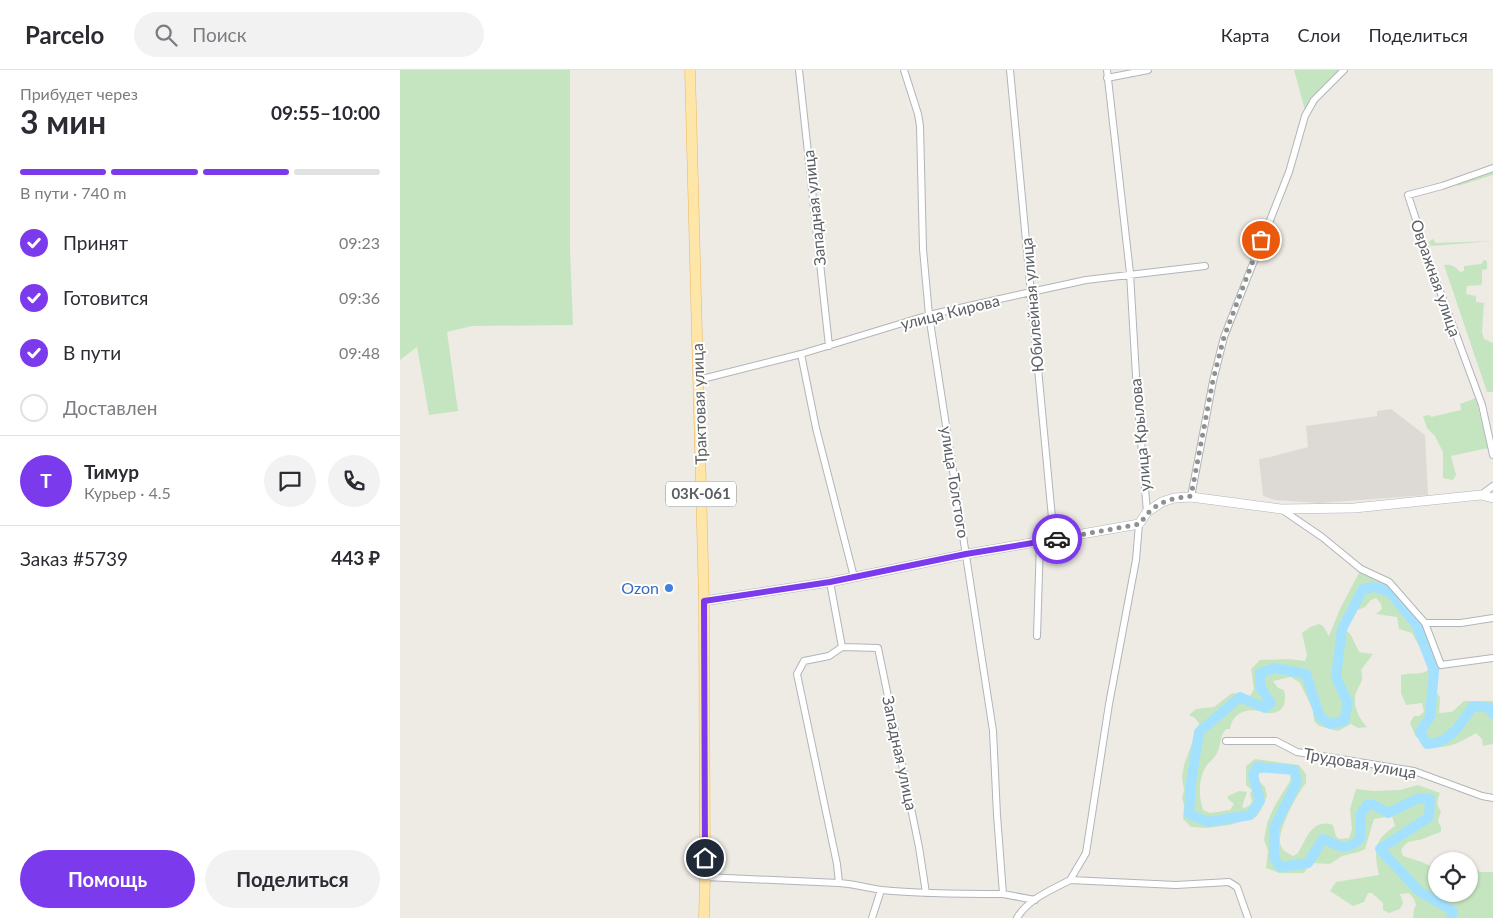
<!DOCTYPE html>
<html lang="ru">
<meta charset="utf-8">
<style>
body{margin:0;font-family:Lato,sans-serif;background:#f2f2f3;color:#2b2b33;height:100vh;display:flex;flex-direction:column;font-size:19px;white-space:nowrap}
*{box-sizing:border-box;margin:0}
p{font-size:16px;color:#7c7c81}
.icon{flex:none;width:28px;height:28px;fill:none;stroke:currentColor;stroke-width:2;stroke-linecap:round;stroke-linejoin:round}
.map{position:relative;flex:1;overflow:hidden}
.sheet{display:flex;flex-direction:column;background:#fff;width:400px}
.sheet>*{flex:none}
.fabs{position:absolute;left:1028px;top:782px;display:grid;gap:10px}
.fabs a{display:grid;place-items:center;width:50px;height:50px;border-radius:50%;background:#fff;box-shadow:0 1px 4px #0004;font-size:25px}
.pin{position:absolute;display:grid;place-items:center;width:42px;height:42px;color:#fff;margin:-21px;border:2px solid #fff;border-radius:50%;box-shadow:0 1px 5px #0007}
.courier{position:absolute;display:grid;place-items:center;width:50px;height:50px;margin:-25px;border:4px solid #7c3aed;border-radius:50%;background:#fff;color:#222;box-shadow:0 1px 6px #0007}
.headline em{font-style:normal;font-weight:700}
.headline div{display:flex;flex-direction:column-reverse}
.headline{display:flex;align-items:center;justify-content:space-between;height:85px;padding:0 20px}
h1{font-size:32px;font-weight:700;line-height:38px}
.bar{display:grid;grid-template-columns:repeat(4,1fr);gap:8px 5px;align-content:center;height:60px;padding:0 20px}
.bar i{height:6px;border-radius:4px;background:#e1e1e2}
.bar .current{background:#7c3aed}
.bar p{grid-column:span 4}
.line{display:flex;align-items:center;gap:12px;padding:0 20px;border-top:1px solid #e1e1e2}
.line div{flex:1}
.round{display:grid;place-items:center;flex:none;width:52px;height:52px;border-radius:26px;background:#f2f2f3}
ol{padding:0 20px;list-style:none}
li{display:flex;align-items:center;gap:15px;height:55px}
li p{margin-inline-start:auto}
li .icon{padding:5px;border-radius:50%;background:#7c3aed;color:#fff;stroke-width:4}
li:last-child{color:#7c7c81}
li i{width:28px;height:28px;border:2px solid #e1e1e2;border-radius:50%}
.button{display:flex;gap:10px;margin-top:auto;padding:10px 20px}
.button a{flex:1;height:58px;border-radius:30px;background:#7c3aed;color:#fff;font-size:20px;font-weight:700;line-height:58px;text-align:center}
.button a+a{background:#f2f2f3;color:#2b2b33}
header{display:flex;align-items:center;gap:30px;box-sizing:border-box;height:70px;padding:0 25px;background:#fff;border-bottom:1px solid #e1e1e2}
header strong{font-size:24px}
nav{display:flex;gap:28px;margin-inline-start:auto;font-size:18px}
.search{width:350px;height:45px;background:#f2f2f3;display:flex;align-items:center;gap:12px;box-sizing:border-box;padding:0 18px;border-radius:28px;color:#7c7c81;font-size:19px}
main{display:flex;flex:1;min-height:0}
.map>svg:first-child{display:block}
</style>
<header>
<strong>Parcelo</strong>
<div class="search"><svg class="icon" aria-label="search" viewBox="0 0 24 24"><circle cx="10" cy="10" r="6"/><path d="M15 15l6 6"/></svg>Поиск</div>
<nav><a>Карта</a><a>Слои</a><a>Поделиться</a></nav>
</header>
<main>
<section class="sheet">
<div class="headline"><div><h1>3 мин</h1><p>Прибудет через</p></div><em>09:55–10:00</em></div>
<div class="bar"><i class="current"></i><i class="current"></i><i class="current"></i><i></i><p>В пути · 740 m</p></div>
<ol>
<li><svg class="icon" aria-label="check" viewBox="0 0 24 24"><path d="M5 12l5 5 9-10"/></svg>Принят<p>09:23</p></li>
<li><svg class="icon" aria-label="check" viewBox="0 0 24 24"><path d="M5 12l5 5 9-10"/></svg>Готовится<p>09:36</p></li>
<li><svg class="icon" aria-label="check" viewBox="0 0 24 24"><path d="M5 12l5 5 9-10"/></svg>В пути<p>09:48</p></li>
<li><i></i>Доставлен</li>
</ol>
<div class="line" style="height:90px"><b class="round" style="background:#7c3aed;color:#fff">Т</b><div><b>Тимур</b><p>Курьер · 4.5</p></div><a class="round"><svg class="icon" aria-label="chat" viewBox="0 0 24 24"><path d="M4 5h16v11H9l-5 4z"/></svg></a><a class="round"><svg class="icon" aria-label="phone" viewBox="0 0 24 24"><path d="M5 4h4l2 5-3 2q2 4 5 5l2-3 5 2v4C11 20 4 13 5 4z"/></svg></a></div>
<div class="line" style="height:65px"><div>Заказ #5739</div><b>443 ₽</b></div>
<div class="button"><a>Помощь</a><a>Поделиться</a></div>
</section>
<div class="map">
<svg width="1093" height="848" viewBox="0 0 1093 848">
<rect width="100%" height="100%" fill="#eeebe4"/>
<!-- industrial -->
<path fill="#dddad6" d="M991,339L1025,365L1028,425L919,433L875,430L863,426L859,389L870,387L908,377L906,356L977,346V341Z"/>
<!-- green -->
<path fill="#c5e5c0" d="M0,0H170V179L173,255L72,256L47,262L58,341L29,345L17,277L0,290Z
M894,0H940C926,12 914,24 905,40Z
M1093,100V105L1058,116L1054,113Z
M1033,169L1036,173L1093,171L1031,176L1028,172Z
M1084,190L1087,191V199L1082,200V212L1081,215L1067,216L1066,224L1076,226V232L1084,233L1082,262L1084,269L1093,273V322H1087L1044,195C1051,194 1055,196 1060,202L1064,201V196L1081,194Z
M1076,328L1088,378L1051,386L1056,405L1053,410L1043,408V382L1035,366L1027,358L1023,346L1029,345L1031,347L1061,340L1060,334Z
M961,499L987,511L1025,553L1041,595L1036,612L1037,623L1040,627L1039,643L1052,642L1064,631H1093V674L1083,676L1082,669L1076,663C1061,672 1049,679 1030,677L1028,671L1016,667L1010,653L1014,646H1019L1024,642L1022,633L1006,635L1001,623V605C1011,602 1022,606 1029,599L1028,592L1012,563L999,559L997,547L976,544L982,539L981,534L976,528L971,530L965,537L955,541L948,552L947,561L951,565L959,582L973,584L961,600C964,613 960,612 956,623C952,634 959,649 967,657L958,658L951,654L938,661L919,656L914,651L913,640L900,613L891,607L873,611L878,618L884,620C887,631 884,643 871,643C867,644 863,642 859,641C845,638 832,644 830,659H826C820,665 821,674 818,681C815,689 807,693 804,700C798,713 799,727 803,740L810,743L830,740L834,734L828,729V726L839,721L847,722L842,737L845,738L850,735L852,731L850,724L852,720L846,715V696L855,689L899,695L906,704V713C896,726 883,751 880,768C879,772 881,776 883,780L893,786L898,783C907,768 912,748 933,755L936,766L939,769L949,768L952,759L950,739L956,719L974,721L1000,720L1018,715L1040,723C1037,730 1036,735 1041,741L1038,751L1041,757V762C1035,763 1022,770 1018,770C1007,772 1008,771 1001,780L1003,786L1022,792L1036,799V824H1069V798L1081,802H1093V848H1013L1014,839L1016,835L1014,829L1009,823L1000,824L1003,833L1000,839L989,843L983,840V833L972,823H968L964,832L953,836L930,821L936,812L979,805C974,782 973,770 995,756L992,746L974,749L965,779L959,782L942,786L930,794L911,793L904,803H879L866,798L868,781L864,770L867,753L874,737L890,711L892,702L872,700L858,703L856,708L865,717L867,726L861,740L856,747L829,755L807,758L791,757L783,749L784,735L782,728L784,720L782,707L784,695L799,654L795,648L789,645L796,639L814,637L832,623L850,626L854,619L851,599L860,590L888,589L905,591L907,585L902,563L910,557L919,554L923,556L929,566L940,539Z"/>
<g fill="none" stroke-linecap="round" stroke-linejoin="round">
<!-- river -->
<path stroke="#a4e1fe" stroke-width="10" d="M1051,848L1053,841L1019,821L980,779L1029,747L1030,729L1019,728L988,743L974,735H967L961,744L960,769C945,782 940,776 923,769L908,793L880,797L874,787V758L897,712L894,700L857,697L853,705L860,731L850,745L808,752L789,744L791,713L799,662L840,627L865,638L871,633L860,617V603L875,598L906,604L920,647L930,654L944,651L948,633L936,607L942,559L963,519L975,517L990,522L1017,556L1034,601L1030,647L1020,662L1027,674C1050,674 1061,653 1073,636L1090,638L1093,644"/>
<!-- street casing -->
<g stroke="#b1b5b9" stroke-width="8">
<path id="street" d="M399,0L429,276
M504,0L518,44L520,56L523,179L529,245L593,661L597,745L603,824L635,830
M610,0L654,469
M707,0L730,203L737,323L747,442
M707,8L748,0
M1093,98L1042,116L1008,125L1034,205L1082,335L1093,385
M401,284L416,358L454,507
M298,310L401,284L529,245L631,222L686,210L805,196
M1081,425L1093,416
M791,427L813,311L824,267L889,102L905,46L914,30L944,0
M881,439L922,467L961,499L989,512L1025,553L1041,595L1093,588
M430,512L442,577L478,578L519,777L526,823
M1025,553H1061L1093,548
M637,566L640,472
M826,671H876L897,682L1014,701L1082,726L1093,728
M305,807L439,813C454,814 468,818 482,820C522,824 563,824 603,824
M670,810L686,783L709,634L736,490L739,454
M670,810L776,815L829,812L837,817L848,848
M439,813L437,794L397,604L404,591L429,586L442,577
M472,848L481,820
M617,848C628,829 651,820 670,810"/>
</g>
<!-- secondary casing -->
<g stroke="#b0b4b9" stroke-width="10">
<path id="secondary" d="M304,531L430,512L567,484L739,454L747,442L762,432L774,428L791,427L881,439L954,438L1081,425L1093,428"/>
</g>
<!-- primary casing -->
<g stroke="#efb55c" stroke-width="11">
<path id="primary" d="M290,0L304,531L305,807L304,848"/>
</g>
<!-- street -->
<use href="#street" stroke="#fff" stroke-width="6"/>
<!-- secondary -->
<use href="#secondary" stroke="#fff" stroke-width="9"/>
<!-- primary -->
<use href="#primary" stroke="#fee6a9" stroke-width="10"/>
</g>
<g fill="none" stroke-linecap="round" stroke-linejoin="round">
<!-- done -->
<path stroke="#8f9191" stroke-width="5" stroke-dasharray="0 9" d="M657,469L740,454C753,433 767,429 791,426L813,310L824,267L861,170"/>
<!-- route -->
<path stroke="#7c3aed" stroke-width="6" d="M305,788L304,531L430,512L566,484L657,469"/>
</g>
<!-- markers -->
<circle fill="#3f7fe0" stroke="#fff" stroke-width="2" cx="269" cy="518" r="5"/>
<g text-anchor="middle" stroke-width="4" stroke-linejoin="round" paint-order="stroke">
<!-- shield labels -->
<rect fill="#fff" stroke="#8d9092" stroke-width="1" x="266" y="411.5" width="70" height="25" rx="4"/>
<g font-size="15" font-weight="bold" fill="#5c6064">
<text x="301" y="429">03К-061</text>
</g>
<!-- street labels -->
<g font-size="16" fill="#5c6064" stroke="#fff">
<text transform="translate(414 138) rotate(-96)" y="6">Западная улица</text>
<text transform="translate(1036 208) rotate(71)" y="6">Овражная улица</text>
<text transform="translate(632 235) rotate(-95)" y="6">Юбилейная улица</text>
<text transform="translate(550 242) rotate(-14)" y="6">улица Кирова</text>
<text transform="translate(299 334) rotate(-92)" y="6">Трактовая улица</text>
<text transform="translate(740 365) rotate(-95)" y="6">улица Крылова</text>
<text transform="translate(555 412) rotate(81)" y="6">улица Толстого</text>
<text transform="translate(500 683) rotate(78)" y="6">Западная улица</text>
<text transform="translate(960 693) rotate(10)" y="6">Трудовая улица</text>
</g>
<!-- shop labels -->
<g font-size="16" fill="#366cbe" stroke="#fff" text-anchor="end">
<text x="259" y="524">Ozon</text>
</g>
</g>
</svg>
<div class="fabs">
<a><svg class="icon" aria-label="locate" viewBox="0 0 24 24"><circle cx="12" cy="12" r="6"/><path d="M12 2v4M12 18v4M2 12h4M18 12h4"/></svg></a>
</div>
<div class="pin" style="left:861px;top:170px;background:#ea580c"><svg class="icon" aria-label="bag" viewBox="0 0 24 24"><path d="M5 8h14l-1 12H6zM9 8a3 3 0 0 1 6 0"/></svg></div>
<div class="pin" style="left:305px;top:788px;background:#1f2937"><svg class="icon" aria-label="home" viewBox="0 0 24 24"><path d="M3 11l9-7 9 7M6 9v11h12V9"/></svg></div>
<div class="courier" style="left:657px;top:469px"><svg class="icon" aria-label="car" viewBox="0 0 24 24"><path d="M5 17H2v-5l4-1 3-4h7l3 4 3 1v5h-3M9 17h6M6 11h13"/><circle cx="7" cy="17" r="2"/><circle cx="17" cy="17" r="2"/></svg></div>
</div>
</main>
